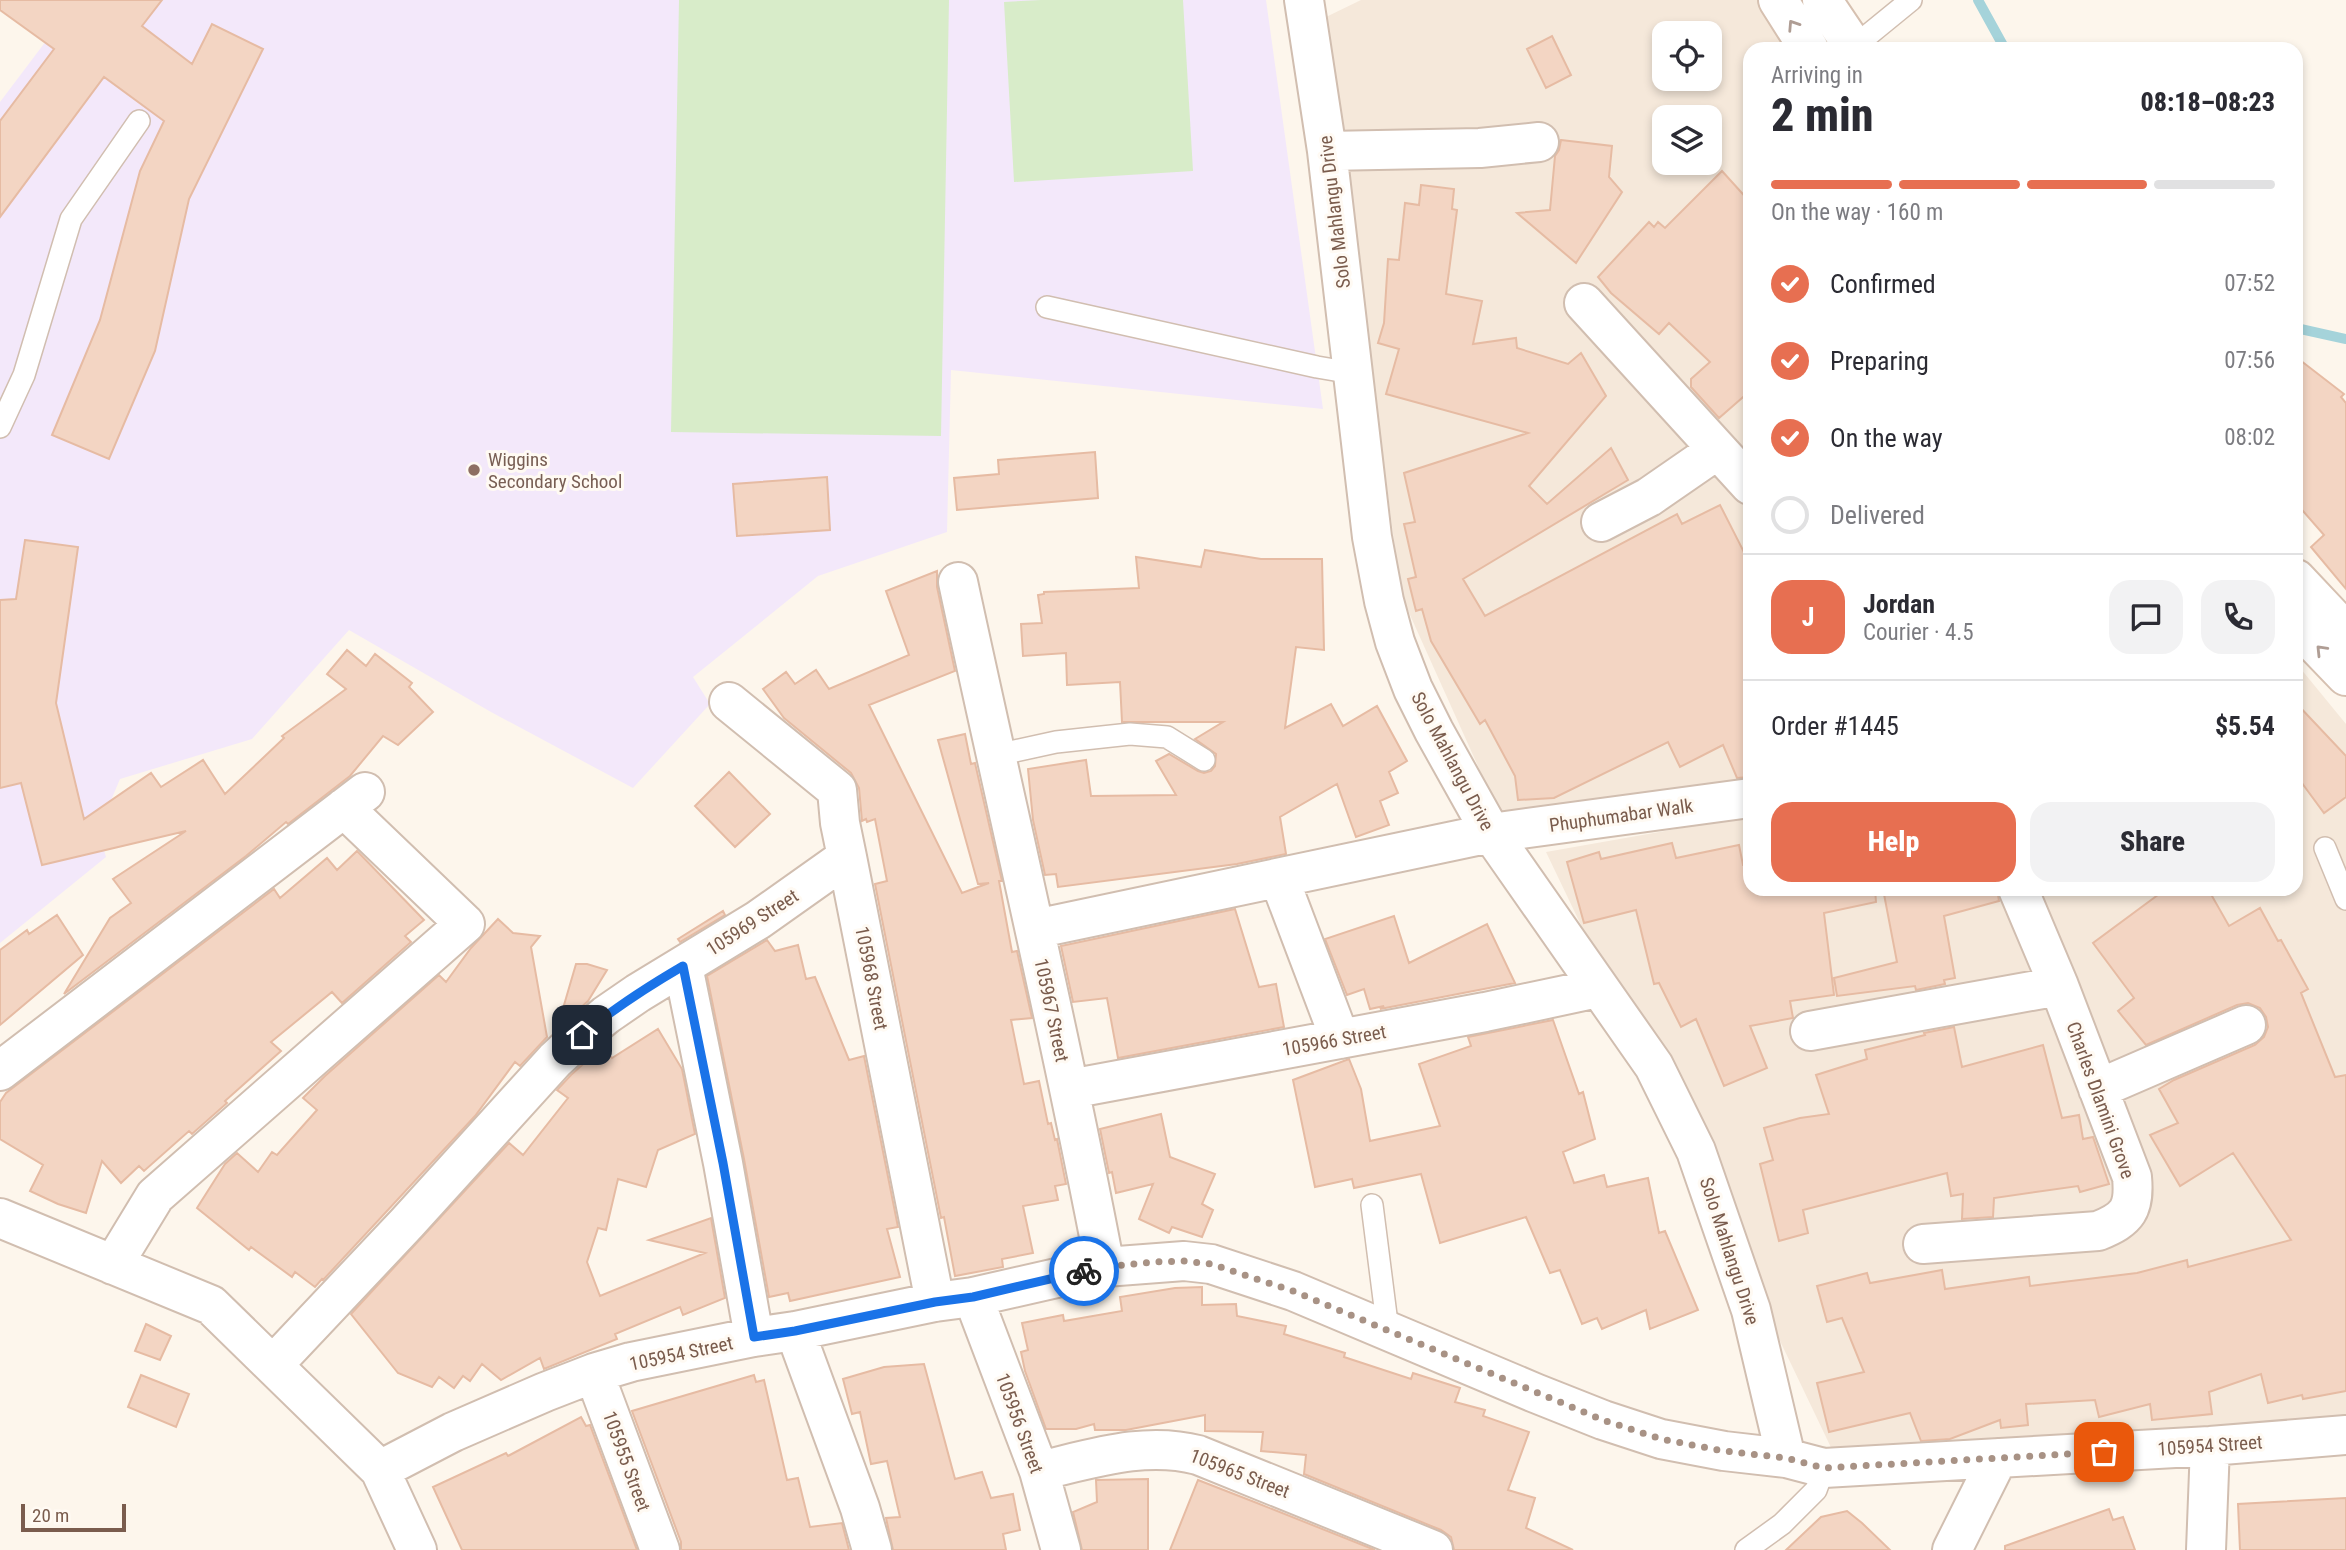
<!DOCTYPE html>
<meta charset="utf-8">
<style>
body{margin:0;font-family:"Roboto Condensed",sans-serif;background:#f2f2f3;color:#2b2b33;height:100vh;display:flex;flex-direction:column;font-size:26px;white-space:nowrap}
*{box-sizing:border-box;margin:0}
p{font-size:23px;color:#7c7c81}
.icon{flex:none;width:38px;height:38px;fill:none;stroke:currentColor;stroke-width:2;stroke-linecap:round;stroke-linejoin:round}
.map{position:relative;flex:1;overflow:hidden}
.details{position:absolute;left:1743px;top:42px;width:560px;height:854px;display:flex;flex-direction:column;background:#fff;border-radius:21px;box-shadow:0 4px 10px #0003}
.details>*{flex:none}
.fabs{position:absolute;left:1652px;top:21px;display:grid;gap:14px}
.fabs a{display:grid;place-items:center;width:70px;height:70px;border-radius:14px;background:#fff;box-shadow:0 4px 10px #0003;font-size:35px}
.scale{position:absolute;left:21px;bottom:18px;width:105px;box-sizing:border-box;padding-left:7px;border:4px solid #7a5c4d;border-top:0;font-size:19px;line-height:24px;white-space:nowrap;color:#7a5c4d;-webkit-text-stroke:5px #fffaf3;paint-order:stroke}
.pin{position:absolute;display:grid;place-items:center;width:60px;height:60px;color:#fff;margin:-30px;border-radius:14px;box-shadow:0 4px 10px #0006}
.courier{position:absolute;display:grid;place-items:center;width:70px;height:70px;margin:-35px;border:5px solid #1a73e8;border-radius:50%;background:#fff;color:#222;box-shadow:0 2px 9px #0007}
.overview em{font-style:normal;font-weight:800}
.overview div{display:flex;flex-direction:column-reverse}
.overview{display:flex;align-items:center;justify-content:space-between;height:119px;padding:0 28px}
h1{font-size:46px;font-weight:800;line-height:52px}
.bar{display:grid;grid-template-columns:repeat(4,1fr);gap:10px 7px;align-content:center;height:84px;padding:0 28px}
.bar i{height:9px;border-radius:5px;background:#e1e1e2}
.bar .current{background:#e76f51}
.bar p{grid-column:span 4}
.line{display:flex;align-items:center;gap:18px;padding:0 28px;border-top:2px solid #e1e1e2}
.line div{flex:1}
.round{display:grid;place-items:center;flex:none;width:74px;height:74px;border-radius:21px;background:#f2f2f3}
ol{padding:0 28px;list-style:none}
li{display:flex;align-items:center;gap:21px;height:77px}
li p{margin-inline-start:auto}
li .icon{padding:7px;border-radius:50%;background:#e76f51;color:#fff;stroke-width:4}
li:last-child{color:#7c7c81}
li i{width:38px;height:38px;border:4px solid #e1e1e2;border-radius:50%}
.button{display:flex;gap:14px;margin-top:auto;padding:14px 28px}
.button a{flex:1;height:80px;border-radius:21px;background:#e76f51;color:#fff;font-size:28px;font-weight:800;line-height:80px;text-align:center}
.button a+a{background:#f2f2f3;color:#2b2b33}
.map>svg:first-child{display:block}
</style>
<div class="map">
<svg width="2346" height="1550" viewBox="0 0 2346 1550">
<rect width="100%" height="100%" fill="#fdf6ec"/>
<!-- residential -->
<path fill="#f5e8da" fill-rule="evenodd" d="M1361,0H1784L1818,49H1750V778L1500,815L1401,595L1326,17ZM1664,33H1710V79H1664ZM1664,117H1710V163H1664Z
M2296,663L2346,724V1418L1837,1460L1546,852L1750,816V889H2296Z"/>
<!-- education -->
<path fill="#f3e8fa" d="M77,0H1266L1323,409L951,370L947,532L818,576L693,677L710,704L633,788L491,712L349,630L252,739L120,779L98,831L106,857L0,943V102Z"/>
<!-- green -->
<path fill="#d8ecc9" d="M679,0H949L941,436L671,432Z
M1041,0H1183L1193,171L1014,182L1004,2Z"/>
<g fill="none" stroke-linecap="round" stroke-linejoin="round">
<!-- stream -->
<path stroke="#a5d3da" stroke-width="10" d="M1978,0L2005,49
M2296,328L2346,339"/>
</g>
<!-- building -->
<path fill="#f3d5c3" stroke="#e6bba3" stroke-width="2" d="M0,0H162L142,26L192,64L212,24L263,49L189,199L155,351L109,459L52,435L100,320L140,171L164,121L104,77L0,217V121L54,49L0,10Z
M1552,36L1571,75L1546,88L1527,49Z
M1561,140L1612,146L1609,177L1622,192L1576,263L1517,213L1550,210L1555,156L1559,150Z
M1722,171L1750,202V391L1719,418L1691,387V379L1710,362L1669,323L1659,334L1611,293L1598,277L1649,222L1654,227L1658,222L1665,228Z
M1421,185L1454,189L1452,209L1457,210L1446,294L1482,301L1473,344L1516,338L1517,348L1568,364L1581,353L1606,396L1529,486L1547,504L1611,448L1628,480L1463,579L1485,616L1677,514L1682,524L1720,505L1750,564V777L1737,778L1723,745L1680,767L1668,742L1554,798L1518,800L1515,776L1485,720L1480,724L1431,641L1422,609L1416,611L1408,579L1416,577L1404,524L1415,522L1404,473L1528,433L1386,394L1399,349L1378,343L1384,323L1388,259L1399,260L1405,203L1419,205Z
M2296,357L2344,394L2341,397L2346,403V589L2311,547L2324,535L2296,503Z
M1095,452L1098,498L957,510L954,478L999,474L998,460Z
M827,477L830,530L737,536L733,484Z
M25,540L78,547L56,703L84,819L151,773L161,787L203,760L225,794L284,738L282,736L346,689L327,674L347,650L366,666L375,654L412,683L409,687L433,712L398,745L383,736L350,776L288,824L286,822L246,856L64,994L110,918L131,903L113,879L186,831L42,865L21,783L0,788V600L16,599Z
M1205,550L1261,559H1322L1324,650L1296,647L1285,728L1331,704L1343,726L1377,706L1407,761L1389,772L1398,793L1380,801L1389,825L1356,837L1337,784L1280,817L1286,854L1237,864L1058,887L1056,874L1045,875L1033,820L1028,769L1086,760L1091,796L1176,795L1156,761L1169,754L1198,771L1204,773L1211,771L1215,766L1216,754L1195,739L1223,722H1122L1120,682L1067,685L1066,653L1023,656L1021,624L1042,623L1038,595L1044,594V592L1139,588L1136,557L1201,567Z
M937,571V587L955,671L869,705L962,893L989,883L978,884L938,740L965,734L971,764L975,763L1002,881H999L1012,952L1017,951L1032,1018L1011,1020L1024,1084L1039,1081L1048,1124L1051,1123L1055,1140L1057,1139L1066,1184L1055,1186L1058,1200L1023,1206L1033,1253L1002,1259L1003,1267L955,1276L944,1217L941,1218L875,884L887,881L875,819L867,822L866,819L862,821L859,788L851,773L784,718L763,689L786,672L795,684L816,670L829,689L909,655L886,591Z
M2296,703L2346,756V797L2324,813L2296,775Z
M729,772L770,814L735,847L695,806Z
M1672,843L1676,858L1739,845L1743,865L1750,864V889H1875L1876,902L1824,913L1834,995L1790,1001L1793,1018L1750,1026L1767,1068L1724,1086L1696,1019L1681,1027L1659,983L1654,984L1636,910L1584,923L1567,862L1599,852L1601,859Z
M357,851L424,920L405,936L411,942L342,1003L332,992L271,1042L281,1051L225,1101L227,1103L192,1134L189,1131L144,1171L139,1166L121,1183L102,1161L86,1213L58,1204L30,1191L43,1165L0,1139V1102L6,1093L274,889L280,898L327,858L337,870Z
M1883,889H1997L1999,901L1944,916L1955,978L1944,980L1945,984L1916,990L1915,986L1837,996L1834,978L1897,962Z
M2166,889H2208L2229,926L2260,908L2278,941L2281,940L2308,989L2301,993L2335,1077L2346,1075V1391L2303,1399L2302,1395L2268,1403L2261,1374L2209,1392L2212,1414L2152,1420L2150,1404L2099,1417L2095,1400L2026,1404L2028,1425L2001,1428L2000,1420L1950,1439L1921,1441L1910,1413L1829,1432L1817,1383L1864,1372L1842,1318L1827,1322L1817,1286L1867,1273L1870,1283L1942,1270L1945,1289L2029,1277L2030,1286L2137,1273L2187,1260L2188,1267L2291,1240L2233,1153L2180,1186L2150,1135L2178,1123L2159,1089L2174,1080L2255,1045L2264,1037L2268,1027L2266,1017L2260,1008L2248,1003L2237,1005L2146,1045L2118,1011L2134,998L2093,943Z
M1235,909L1259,987L1276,984L1284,1027L1118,1058L1107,998L1073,1002L1061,946Z
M723,911L725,915L680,942L678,939Z
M57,915L83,955L0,1025V950L27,930L29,934Z
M1394,916L1409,963L1487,924L1515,983L1380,1009L1384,1006L1370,1009L1364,989L1347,995L1325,939Z
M498,919L513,933L540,936L531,947L547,1037L520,1066L515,1062L475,1116L323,1280L322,1279L315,1287L295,1272L292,1277L251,1247L249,1250L197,1208L225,1164L237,1153L258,1172L272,1152L277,1155L317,1110L303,1098L325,1076L439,975L446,982L471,948Z
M767,940L775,951L798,945L806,979L815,977L849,1060L864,1056L898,1227L887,1229L900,1277L790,1301L788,1293L769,1297L744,1159L707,976Z
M576,964H587L607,970L588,1001L557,1029Z
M1553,1020L1579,1094L1583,1092L1595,1139L1563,1152L1574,1183L1604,1175L1607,1187L1648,1178L1659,1233L1665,1231L1698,1310L1650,1329L1646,1310L1602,1329L1597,1318L1582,1324L1560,1270L1550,1273L1526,1217L1440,1243L1421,1174L1354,1188L1352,1179L1315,1187L1293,1080L1349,1059L1361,1089L1370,1141L1440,1126L1419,1064L1471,1046L1468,1037Z
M1954,1027L1962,1067L2043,1045L2062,1118L2079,1115L2083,1139L2093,1137L2109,1184L2080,1192L2078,1186L1994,1198L1993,1217L1962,1219L1963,1194L1951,1196L1947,1173L1803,1210L1808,1233L1779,1241L1760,1164L1773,1160L1764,1128L1800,1118L1829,1114L1816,1075L1867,1059L1865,1050L1925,1035L1924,1033Z
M658,1029L682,1069L695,1134L658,1150L646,1187L618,1179L606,1230L598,1228L587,1262L600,1296L705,1253L649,1240L711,1218L725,1298L683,1315L680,1307L615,1334L617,1339L544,1369L540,1358L501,1380L482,1364L470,1381L463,1376L454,1388L439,1377L432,1387L398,1373L351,1314L509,1143L523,1155L568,1098L557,1090L571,1075L601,1048L612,1058Z
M1161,1114L1170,1157L1215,1174L1202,1204L1213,1210L1202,1237L1172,1227L1169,1233L1139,1219L1153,1184L1116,1193L1112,1172L1109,1173L1100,1129Z
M1202,1287V1305L1236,1304L1237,1316L1286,1326L1284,1334L1345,1353L1344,1357L1411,1379L1413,1373L1460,1388L1455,1402L1485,1410L1483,1416L1529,1432L1508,1490L1535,1498L1526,1528L1573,1550H1454L1451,1537L1441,1530L1304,1474L1306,1455L1261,1451L1263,1432L1205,1431V1415L1126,1430H1095L1094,1424L1076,1429H1046L1025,1371L1021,1352L1028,1350L1022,1323L1063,1315L1064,1321L1122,1311L1120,1297L1175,1288Z
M146,1324L171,1336L160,1360L135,1351Z
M924,1364L955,1479L982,1472L991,1498L1013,1494L1020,1530L1003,1534L1006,1550H893L886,1518L900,1517L887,1461L871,1464L860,1412L852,1414L843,1379L884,1367Z
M141,1375L189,1394L176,1427L128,1407Z
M754,1375L756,1382L764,1380L787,1480L798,1478L810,1527L842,1523L849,1550H681V1542L632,1411Z
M581,1417L586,1426L590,1425L637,1550H462L433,1487L506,1453L508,1456Z
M1148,1479V1550H1082L1073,1512L1097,1502L1096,1480Z
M1198,1480L1257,1503L1375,1550H1170Z
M2346,1498V1550H2240L2238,1504Z
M2109,1509L2113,1520L2123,1517L2135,1550H2005V1546Z
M1847,1511L1862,1523L1890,1550H1786L1821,1517Z"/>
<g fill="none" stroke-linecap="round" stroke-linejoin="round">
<!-- service casing -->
<g stroke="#d1beb0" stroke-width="24">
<path id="service" d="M1851,49L1911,0
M1047,307L1317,367L1352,373
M0,427L24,375L71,219L139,121
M996,755L1056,742L1130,734L1167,737L1204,760
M2325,848L2346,899
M1372,1205L1388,1331
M1746,1550L1782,1524L1816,1490L1824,1468"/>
</g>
<!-- minor casing -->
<g stroke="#d1beb0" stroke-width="42">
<path id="minor" d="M1304,0L1327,151L1372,537L1384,601L1395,642L1413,689L1434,731L1491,833L1654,1066L1696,1151L1751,1310L1786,1458
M1327,151L1480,148L1539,142
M1584,303L1750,485
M1601,522L1649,497L1717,450
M958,582C1007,810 1061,1037 1105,1267
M729,702L837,790L840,823L847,857L935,1302
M1279,878L1340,1039
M1035,929L1491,833L1750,798
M683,966L723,1163L754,1337
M1810,1031L2059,986
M0,1071L365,792
M1070,1089L1485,1012L1598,988
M2098,1089L2246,1025
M0,1218L211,1305L380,1470
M1923,1244L2098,1231C2128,1219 2135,1209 2132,1177L2059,986L2018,889
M113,1265L155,1196L465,924L344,808
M973,1297L1039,1471L1061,1550
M795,1331L860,1508L872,1550
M273,1365L407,1223L555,1060L582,1035L606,1015L638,993L758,920L847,857
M594,1373L660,1550
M1039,1471C1092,1459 1144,1441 1198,1455L1433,1550
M417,1550L380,1470L453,1432L545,1392L594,1373L631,1362L754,1337L795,1331L935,1302L973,1297L1105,1267L1184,1261L1211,1264L1293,1291L1535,1393L1603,1420L1661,1439L1724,1451L1786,1458L1824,1468L2210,1446L2346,1435
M1952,1550L1998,1458
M2206,1550L2210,1446"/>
</g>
<!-- secondary casing -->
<g stroke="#d6c0b0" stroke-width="42">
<path id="secondary" d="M1778,0L1809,49
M1822,0L1855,49
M2296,579L2346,632
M2296,624L2346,676"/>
</g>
<!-- service -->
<use href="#service" stroke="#fff" stroke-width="21"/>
<!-- minor -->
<use href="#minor" stroke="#fff" stroke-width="38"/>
<!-- secondary -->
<use href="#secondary" stroke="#fff" stroke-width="38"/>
</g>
<!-- one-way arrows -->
<defs><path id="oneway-chevron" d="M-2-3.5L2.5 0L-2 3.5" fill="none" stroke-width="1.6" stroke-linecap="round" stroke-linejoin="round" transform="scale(1.75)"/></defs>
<g stroke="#af9d94">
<use href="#oneway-chevron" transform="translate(1793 25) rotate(-123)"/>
<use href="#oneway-chevron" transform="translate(2321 650) rotate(-134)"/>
</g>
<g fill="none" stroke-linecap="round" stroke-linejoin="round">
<!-- done -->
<path stroke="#a89285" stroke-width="7" stroke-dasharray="0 12.6" d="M1084,1271L1105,1267L1154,1262L1184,1261L1211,1264L1293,1291L1603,1420L1661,1439L1724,1451L1786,1458L1824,1468L2104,1452"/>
<!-- route -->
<path stroke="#1a73e8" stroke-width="9" d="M582,1035C614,1008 647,987 683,966L723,1163L754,1337L795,1331L935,1302L973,1297L1084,1271"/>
</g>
<!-- markers -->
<circle fill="#8d6e63" stroke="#fffaf3" stroke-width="2.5" cx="474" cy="470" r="7"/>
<g text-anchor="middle" stroke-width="6" stroke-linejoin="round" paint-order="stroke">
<!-- street labels -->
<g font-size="19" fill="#7a5c4d" stroke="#fffaf3">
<text transform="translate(1334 212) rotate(-97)" y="7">Solo Mahlangu Drive</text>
<text transform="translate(1453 761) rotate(62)" y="7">Solo Mahlangu Drive</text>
<text transform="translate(1621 815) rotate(-8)" y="7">Phuphumabar Walk</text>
<text transform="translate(752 922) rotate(-33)" y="7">105969 Street</text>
<text transform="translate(872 978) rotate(79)" y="7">105968 Street</text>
<text transform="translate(1052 1010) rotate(78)" y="7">105967 Street</text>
<text transform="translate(1334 1040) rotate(-10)" y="7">105966 Street</text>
<text transform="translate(2101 1100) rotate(70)" y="7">Charles Dlamini Grove</text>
<text transform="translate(1730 1251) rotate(72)" y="7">Solo Mahlangu Drive</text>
<text transform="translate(681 1353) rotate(-12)" y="7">105954 Street</text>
<text transform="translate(1020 1423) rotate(70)" y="7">105956 Street</text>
<text transform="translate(2210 1445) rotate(-4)" y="7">105954 Street</text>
<text transform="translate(627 1461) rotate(70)" y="7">105955 Street</text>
<text transform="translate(1240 1473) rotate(21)" y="7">105965 Street</text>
</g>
<!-- education labels -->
<g font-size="19" fill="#785e54" stroke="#fffaf3" text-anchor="start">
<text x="488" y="466">Wiggins<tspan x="488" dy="22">Secondary School</tspan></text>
</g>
</g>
</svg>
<div class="fabs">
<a><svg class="icon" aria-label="locate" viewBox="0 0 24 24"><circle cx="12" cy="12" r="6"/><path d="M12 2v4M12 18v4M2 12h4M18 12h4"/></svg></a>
<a><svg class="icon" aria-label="layers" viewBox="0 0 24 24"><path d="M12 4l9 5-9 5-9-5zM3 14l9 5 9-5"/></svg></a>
</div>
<div class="scale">20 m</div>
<div class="pin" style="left:2104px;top:1452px;background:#ea580c"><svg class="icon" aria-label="bag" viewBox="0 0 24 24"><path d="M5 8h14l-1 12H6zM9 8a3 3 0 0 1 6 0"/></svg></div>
<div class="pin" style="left:582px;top:1035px;background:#1f2937"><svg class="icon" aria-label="home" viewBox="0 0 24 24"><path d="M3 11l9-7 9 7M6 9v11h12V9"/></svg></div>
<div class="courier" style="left:1084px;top:1271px"><svg class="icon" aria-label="bike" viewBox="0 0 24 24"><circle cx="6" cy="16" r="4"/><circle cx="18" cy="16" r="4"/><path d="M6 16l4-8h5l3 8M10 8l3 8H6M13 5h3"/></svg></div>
<section class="details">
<div class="overview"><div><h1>2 min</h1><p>Arriving in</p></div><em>08:18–08:23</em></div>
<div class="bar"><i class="current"></i><i class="current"></i><i class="current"></i><i></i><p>On the way · 160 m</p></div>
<ol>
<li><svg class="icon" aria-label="check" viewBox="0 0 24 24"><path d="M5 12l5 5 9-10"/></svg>Confirmed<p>07:52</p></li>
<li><svg class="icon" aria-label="check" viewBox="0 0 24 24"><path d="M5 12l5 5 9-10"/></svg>Preparing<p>07:56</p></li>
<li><svg class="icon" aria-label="check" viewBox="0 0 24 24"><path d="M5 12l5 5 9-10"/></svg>On the way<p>08:02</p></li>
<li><i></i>Delivered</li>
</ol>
<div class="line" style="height:126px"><b class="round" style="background:#e76f51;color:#fff">J</b><div><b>Jordan</b><p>Courier · 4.5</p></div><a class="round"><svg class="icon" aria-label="chat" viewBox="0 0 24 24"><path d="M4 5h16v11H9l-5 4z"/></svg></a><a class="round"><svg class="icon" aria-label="phone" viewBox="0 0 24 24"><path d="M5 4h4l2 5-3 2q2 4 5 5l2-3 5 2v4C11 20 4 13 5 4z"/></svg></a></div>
<div class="line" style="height:91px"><div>Order #1445</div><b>$5.54</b></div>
<div class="button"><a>Help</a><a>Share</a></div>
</section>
</div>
